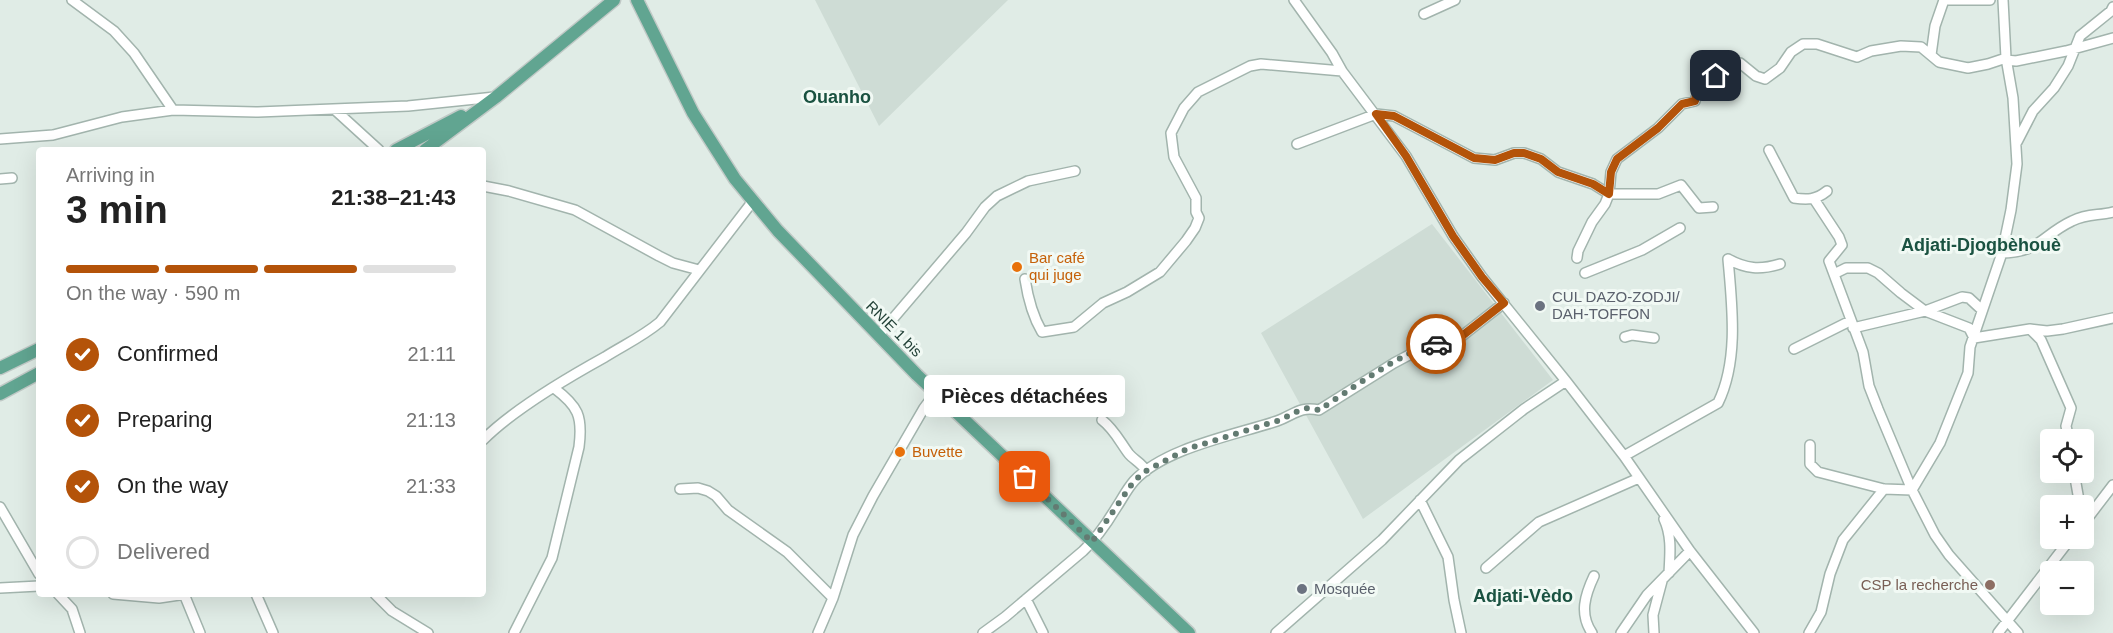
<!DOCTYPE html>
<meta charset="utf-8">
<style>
body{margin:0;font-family:Helvetica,sans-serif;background:#f2f2f2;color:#222;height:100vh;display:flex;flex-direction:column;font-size:22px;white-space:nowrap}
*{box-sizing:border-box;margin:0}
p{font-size:20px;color:#767676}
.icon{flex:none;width:33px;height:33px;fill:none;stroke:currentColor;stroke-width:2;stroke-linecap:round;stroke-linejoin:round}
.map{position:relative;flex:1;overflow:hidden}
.sheet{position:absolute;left:36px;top:147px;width:450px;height:450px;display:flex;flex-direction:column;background:#fff;border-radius:6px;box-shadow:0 6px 24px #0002}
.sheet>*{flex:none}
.controls{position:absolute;left:2040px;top:429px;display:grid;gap:12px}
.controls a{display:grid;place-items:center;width:54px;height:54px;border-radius:6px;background:#fff;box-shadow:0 6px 24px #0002;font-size:30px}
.pin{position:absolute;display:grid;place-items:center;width:51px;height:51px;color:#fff;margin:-26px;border-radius:12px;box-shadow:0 3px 9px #0006}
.courier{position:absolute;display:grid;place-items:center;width:60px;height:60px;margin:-30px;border:4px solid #b45309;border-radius:50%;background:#fff;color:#222;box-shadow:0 2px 8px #0007}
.bubble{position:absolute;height:42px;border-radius:6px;background:#fff;box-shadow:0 6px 24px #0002;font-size:20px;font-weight:700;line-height:42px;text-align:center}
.head em{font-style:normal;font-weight:700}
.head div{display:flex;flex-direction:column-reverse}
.head{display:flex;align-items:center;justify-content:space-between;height:102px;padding:0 30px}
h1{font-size:39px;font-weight:700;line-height:45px}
.bar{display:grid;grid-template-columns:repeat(4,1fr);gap:9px 6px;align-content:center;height:72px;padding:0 30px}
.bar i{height:8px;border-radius:4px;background:#e0e0e0}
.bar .current{background:#b45309}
.bar p{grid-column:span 4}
ol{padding:0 30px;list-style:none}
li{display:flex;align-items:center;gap:18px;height:66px}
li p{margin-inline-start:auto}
li .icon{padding:6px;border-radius:50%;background:#b45309;color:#fff;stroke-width:4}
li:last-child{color:#767676}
li i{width:33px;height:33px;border:3px solid #e0e0e0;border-radius:50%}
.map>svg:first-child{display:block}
</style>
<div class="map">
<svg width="2113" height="633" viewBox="0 0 2113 633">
<rect width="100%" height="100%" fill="#e0ece6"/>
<!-- built -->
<path fill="#cedcd5" d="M815,0H1008L879,126Z
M1432,224L1553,380L1363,519L1261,333Z"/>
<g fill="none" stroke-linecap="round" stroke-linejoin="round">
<!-- minor casing -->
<g stroke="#a2b4ad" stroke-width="12">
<path id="minor" d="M72,0L114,31L134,53L173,110
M1294,0L1332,53L1342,71L1406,156L1453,236L1482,277L1566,381L1624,456L1690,551L1754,633
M1949,0H1990
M1424,14L1455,0
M1931,55L1935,26L1944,0
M2006,60L2016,61L2066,51L2113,38
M334,109L379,150
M0,139L53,135L122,117L173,110L258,112L408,106L495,97
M2017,142L2033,111L2054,88L2068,66L2080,36L2111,11L2113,7
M1297,144L1376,114L1394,116L1474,158L1495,160L1514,153H1524L1541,159L1558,172L1593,184L1609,194H1658L1681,185L1699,208L1713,207
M1769,150L1794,198C1807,200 1816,200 1827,191
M0,179L12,178
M483,186L509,191L575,210L659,256L673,263L699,270
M1814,199L1839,237L1842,245L1829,261L1863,352L1869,386L1878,409L1912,490L1935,535L1949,555L2018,633
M2002,253C2041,252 2042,235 2072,221C2088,213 2098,216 2113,212
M1577,258L1578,251L1592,222L1605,204L1609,194L1611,172L1617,159L1658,128L1682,104L1695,101C1698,85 1726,69 1740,63L1756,76L1765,79L1780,68L1791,52L1803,44H1817L1857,57L1871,51L1901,46L1921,47L1939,62L1968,68L1988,64L2006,58
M1728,259C1746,269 1760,270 1780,264
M1585,273L1642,250L1680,228
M1834,274L1846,268H1868L1878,273L1901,293L1925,311L1969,328L1974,338L2030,329L2047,331L2063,329L2113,318
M1025,279C1028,299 1032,315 1042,332L1074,327L1103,303L1127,292L1160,272L1186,241L1195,228L1199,218L1196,212V198L1174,157L1171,133L1184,108L1198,92L1250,66L1261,64L1342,71
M1853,328L1925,311L1962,297L1969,298L1982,310
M2030,329L2041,340L2071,408L2066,426L2069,440
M879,335L966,233L985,207L997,196L1028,181L1075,171
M1625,337L1632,335L1654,338
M1794,349L1850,321
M1102,420C1114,429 1120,442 1129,454C1134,460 1142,463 1146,471
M483,440C513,410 567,378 605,357C624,345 642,337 660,322L753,201
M1810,445V464L1818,472L1884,489L1912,490L1940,443L1968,373L1970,347L2002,253L2011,210L2017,164L2013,98L2006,58L2003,0
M1624,456L1718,403C1739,360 1732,305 1728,259
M2074,472L2080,506
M680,489L698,488L708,491L716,496L728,510L787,552L833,598
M1420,500L1448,557L1454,600L1461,633
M0,507L39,574
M1664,519C1672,536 1670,554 1669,573
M2084,523L2113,485
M1486,568L1539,522L1639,478
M0,588L39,586
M58,594L72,609L80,633
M113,594L159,598L186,594
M184,594L200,633
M256,594L273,633
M375,594L392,611L428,633
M1026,599L1043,633
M514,633L552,558L579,447C583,416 578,406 554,388
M818,633L833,598L853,535L873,496L924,408L936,392
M983,633L1005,617L1083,551C1096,539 1107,523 1116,508C1122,499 1127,489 1134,481C1164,448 1235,435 1277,421C1294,415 1299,406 1319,410L1394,363L1426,346L1453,343L1504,303
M1276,633L1382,540L1459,460L1524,409L1566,381
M1592,633C1579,614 1585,595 1594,576
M1621,633L1647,595L1690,551
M1654,633L1653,615L1662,581
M1809,633L1821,612L1830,574L1843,540L1884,489
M1998,633L2071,538"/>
</g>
<!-- major casing -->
<g stroke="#c0c9c6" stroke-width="15">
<path id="major" d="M637,0L693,113L735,179L778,231L917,375L1189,633
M396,150L461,116
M425,150L496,97L614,0
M0,368L39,349
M0,394L39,373"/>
</g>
<!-- minor -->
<use href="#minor" stroke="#fff" stroke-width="9"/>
<!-- major -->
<use href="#major" stroke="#61a591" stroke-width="12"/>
</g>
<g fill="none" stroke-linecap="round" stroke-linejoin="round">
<!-- done -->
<path stroke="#637b72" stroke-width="6" stroke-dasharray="0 10.8" d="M1025,477L1092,542L1134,481L1146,471L1187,449L1280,420L1300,410L1308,408L1319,410C1347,392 1407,348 1436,344"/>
<!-- route -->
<path stroke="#b45309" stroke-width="8" d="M1436,344L1453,343L1504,303L1482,277L1453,236L1406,156L1376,114L1394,116L1474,158L1495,160L1514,153H1524L1541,159L1558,172L1593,184L1609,194L1611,172L1617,159L1658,128L1682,104L1695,101L1696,95L1716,76"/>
</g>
<!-- markers -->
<g fill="#e8710a" stroke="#f1f9f4" stroke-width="2">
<circle cx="1017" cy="267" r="6"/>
<circle cx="900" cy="452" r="6"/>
</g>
<g fill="#6b7280" stroke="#f1f9f4" stroke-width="2">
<circle cx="1540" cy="306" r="6"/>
<circle cx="1302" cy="589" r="6"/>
</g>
<circle fill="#8d6e63" stroke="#f1f9f4" stroke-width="2" cx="1990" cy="585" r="6"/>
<g text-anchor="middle" stroke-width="6" stroke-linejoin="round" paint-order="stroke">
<!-- food labels -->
<g font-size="15" fill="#c56008" stroke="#f1f9f4" text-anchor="start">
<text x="1029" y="263">Bar café<tspan x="1029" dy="17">qui juge</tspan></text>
<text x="912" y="457">Buvette</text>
</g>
<!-- worship labels -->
<g font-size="15" fill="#5b616d" stroke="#f1f9f4" text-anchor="start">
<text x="1552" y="302">CUL DAZO-ZODJI/<tspan x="1552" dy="17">DAH-TOFFON</tspan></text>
<text x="1314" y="594">Mosquée</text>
</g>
<!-- street labels -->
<g font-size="15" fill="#1f3e34" stroke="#f1f9f4">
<text transform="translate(894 329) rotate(45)" y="5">RNIE 1 bis</text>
</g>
<!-- education labels -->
<g font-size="15" fill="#785e54" stroke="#f1f9f4" text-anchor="end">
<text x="1978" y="590">CSP la recherche</text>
</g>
<!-- quarter labels -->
<g font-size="18" font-weight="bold" fill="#1a5241" stroke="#f1f9f4">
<text x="837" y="103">Ouanho</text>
<text x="1981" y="251">Adjati-Djogbèhouè</text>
<text x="1523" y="602">Adjati-Vèdo</text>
</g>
</g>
</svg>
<div class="controls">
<a><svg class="icon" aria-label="locate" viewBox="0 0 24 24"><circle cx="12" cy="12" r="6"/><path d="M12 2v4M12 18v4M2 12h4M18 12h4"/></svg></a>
<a>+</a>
<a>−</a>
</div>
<div class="pin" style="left:1025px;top:477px;background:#ea580c"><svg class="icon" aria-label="bag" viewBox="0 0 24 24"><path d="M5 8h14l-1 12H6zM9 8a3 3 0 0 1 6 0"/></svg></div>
<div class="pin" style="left:1716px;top:76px;background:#1f2937"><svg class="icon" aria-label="home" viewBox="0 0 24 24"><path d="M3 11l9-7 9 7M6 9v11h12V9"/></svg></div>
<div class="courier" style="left:1436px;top:344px"><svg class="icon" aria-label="car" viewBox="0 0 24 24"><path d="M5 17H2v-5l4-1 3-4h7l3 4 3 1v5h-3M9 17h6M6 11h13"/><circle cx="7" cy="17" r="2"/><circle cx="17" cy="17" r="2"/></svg></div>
<div class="bubble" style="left:924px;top:375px;width:201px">Pièces détachées</div>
<section class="sheet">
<div class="head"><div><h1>3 min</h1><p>Arriving in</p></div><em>21:38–21:43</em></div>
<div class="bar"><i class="current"></i><i class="current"></i><i class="current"></i><i></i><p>On the way · 590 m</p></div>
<ol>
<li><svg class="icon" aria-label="check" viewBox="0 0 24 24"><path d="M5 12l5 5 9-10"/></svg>Confirmed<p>21:11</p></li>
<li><svg class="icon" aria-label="check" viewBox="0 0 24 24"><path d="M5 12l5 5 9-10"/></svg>Preparing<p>21:13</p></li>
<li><svg class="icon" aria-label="check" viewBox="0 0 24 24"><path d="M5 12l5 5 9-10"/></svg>On the way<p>21:33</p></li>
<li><i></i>Delivered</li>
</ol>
</section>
</div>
